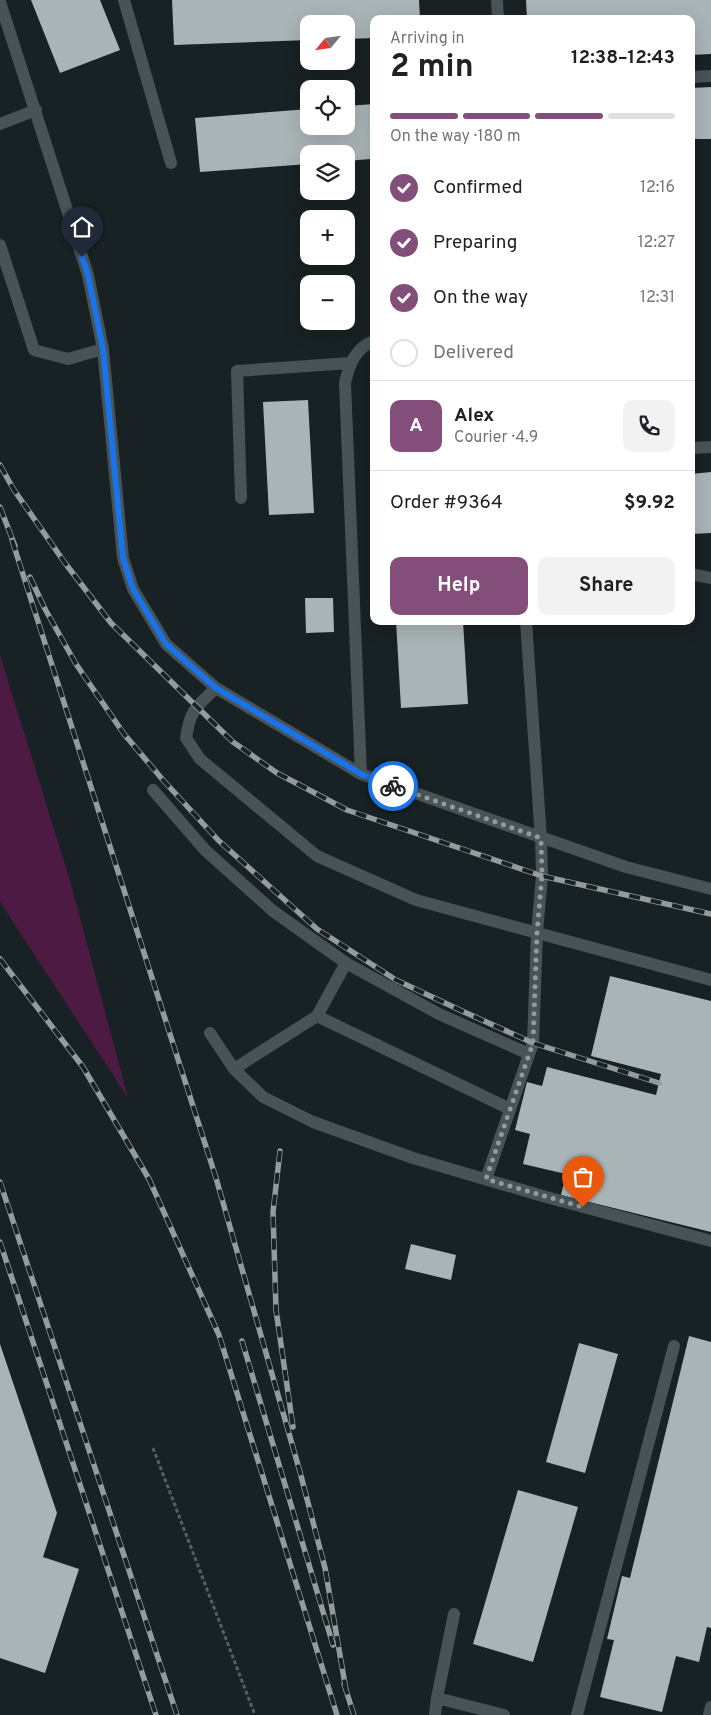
<!DOCTYPE html>
<meta charset="utf-8">
<style>
body{margin:0;font-family:Overpass,sans-serif;background:#f2f2f2;color:#202124;height:100vh;display:flex;flex-direction:column;font-size:19px;white-space:nowrap}
*{box-sizing:border-box;margin:0}
p{font-size:16px;color:#757577}
.icon{flex:none;width:28px;height:28px;fill:none;stroke:currentColor;stroke-width:2;stroke-linecap:round;stroke-linejoin:round}
.map{position:relative;flex:1;overflow:hidden}
.side{position:absolute;left:370px;top:15px;width:325px;height:610px;display:flex;flex-direction:column;background:#fff;border-radius:10px;box-shadow:0 5px 20px #0002}
.side>*{flex:none}
.needle{width:32px;rotate:241deg}
.buttons{position:absolute;left:300px;top:15px;display:grid;gap:10px}
.buttons a{display:grid;place-items:center;width:55px;height:55px;border-radius:10px;background:#fff;box-shadow:0 5px 20px #0002;font-size:25px}
.pin{position:absolute;display:grid;place-items:center;width:42px;height:42px;color:#fff;margin:-51px -21px;border-radius:50% 50% 50% 0;rotate:-45deg;box-shadow:0 0 5px #0007}
.pin .icon{rotate:45deg}
.courier{position:absolute;display:grid;place-items:center;width:50px;height:50px;margin:-25px;border:4px solid #1a73e8;border-radius:50%;background:#fff;color:#222;box-shadow:0 1px 6px #0007}
.overview em{font-style:normal;font-weight:700}
.overview div{display:flex;flex-direction:column-reverse}
.overview{display:flex;align-items:center;justify-content:space-between;height:85px;padding:0 20px}
h1{font-size:32px;font-weight:700;line-height:38px}
.bar{display:grid;grid-template-columns:repeat(4,1fr);gap:8px 5px;align-content:center;height:60px;padding:0 20px}
.bar i{height:6px;border-radius:4px;background:#e0e0e0}
.bar .active{background:#834e7a}
.bar p{grid-column:span 4}
.line{display:flex;align-items:center;gap:12px;padding:0 20px;border-top:1px solid #e0e0e0}
.line div{flex:1}
.round{display:grid;place-items:center;flex:none;width:52px;height:52px;border-radius:10px;background:#f2f2f2}
ol{padding:0 20px;list-style:none}
li{display:flex;align-items:center;gap:15px;height:55px}
li p{margin-inline-start:auto}
li .icon{padding:5px;border-radius:50%;background:#834e7a;color:#fff;stroke-width:4}
li:last-child{color:#757577}
li i{width:28px;height:28px;border:2px solid #e0e0e0;border-radius:50%}
.primary-button{display:flex;gap:10px;margin-top:auto;padding:10px 20px}
.primary-button a{flex:1;height:58px;border-radius:10px;background:#834e7a;color:#fff;font-size:20px;font-weight:700;line-height:58px;text-align:center}
.primary-button a+a{background:#f2f2f2;color:#202124}
.map>svg:first-child{display:block}
</style>
<div class="map">
<svg width="711" height="1715" viewBox="0 0 711 1715">
<rect width="100%" height="100%" fill="#182123"/>
<!-- green -->
<path fill="#4d1a43" d="M0,655L71,884L128,1098L0,902Z"/>
<!-- building -->
<path fill="#a9b4b7" d="M31,0H100L120,50L60,73Z
M172,0H419L420,19H374V38L346,39V24H309V40L174,45Z
M526,0H711V54L691,55V19H527Z
M711,87V139H691V88Z
M374,104V176H372L371,159L346,161V154H309V164L200,172L195,118L309,109V126H346V106Z
M308,400L314,513L269,515L263,402Z
M711,472V533L691,534V474Z
M305,598H333L334,632L306,633Z
M396,621H463L468,704L401,708Z
M610,976L711,1001V1232L561,1195L566,1174L523,1164L530,1134L515,1130L527,1082L542,1086L547,1067L656,1095L661,1074L591,1056Z
M411,1244L456,1255L451,1280L405,1269Z
M689,1336L711,1342V1628L707,1627L699,1662L676,1656L662,1712L600,1697L614,1640L607,1639L622,1576L630,1578Z
M579,1343L618,1354L585,1473L546,1462Z
M0,1344L57,1513L43,1557L79,1569L45,1673L0,1658Z
M518,1490L578,1507L533,1662L473,1644Z"/>
<g fill="none" stroke-linecap="round" stroke-linejoin="round">
<!-- path -->
<path stroke="#565e60" stroke-width="3" stroke-dasharray="4 2.5" stroke-linecap="butt" d="M153,1448L255,1715"/>
<!-- service -->
<path stroke="#485355" stroke-width="12" d="M124,0L171,163
M497,0L498,19
M0,2L88,275L103,349L123,558L133,589L166,644L216,688L361,774L626,867L711,889
M691,77L711,76
M0,124L36,110
M0,245L34,350L68,359L103,349
M691,448L711,447
M241,498L237,371L350,363
M691,574L711,578
M216,688C196,707 190,710 186,738L200,759L317,856L416,900L711,980
M361,774L345,383C349,365 355,348 374,341
M153,790L205,850L273,911L346,963L439,1014L529,1054
M317,1016L510,1109
M210,1033L234,1069L263,1097L313,1122L413,1158L546,1197L711,1241
M234,1069L317,1016L346,963
M486,1179L533,1043L537,932L542,876L541,839L526,621
M437,1698L504,1715
M435,1715L437,1698L454,1614
M577,1715L674,1346
M709,1715L711,1707"/>
<!-- rail casing -->
<g stroke="#949b9c" stroke-width="5.5">
<path id="rail" d="M0,465L14,490L65,563L111,623L233,742L277,773L347,810L542,876L711,914
M0,507L15,546
M12,540L216,1178L300,1472L325,1568L346,1690
M30,577L45,609L76,664L124,734L163,780L218,840L317,929L396,980L462,1011L533,1043L659,1083
M0,959L83,1067L149,1179L219,1335L337,1715
M280,1151L273,1212L276,1310L293,1427
M0,1182L177,1715
M0,1242L156,1715
M242,1341L333,1645
M344,1684L354,1715"/>
</g>
<!-- rail -->
<use href="#rail" stroke="#182123" stroke-width="4" stroke-dasharray="11" stroke-linecap="butt"/>
</g>
<g fill="none" stroke-linecap="round" stroke-linejoin="round">
<!-- done -->
<path stroke="#939a9b" stroke-width="5" stroke-dasharray="0 9" d="M393,786L541,838L542,876L537,932L533,1043L486,1179L583,1207"/>
<!-- route -->
<path stroke="#1a73e8" stroke-width="6" d="M82,257L88,275L103,349L123,558L133,589L166,644L216,688L361,774L393,786"/>
</g>
</svg>
<div class="buttons">
<a><svg class="needle" viewBox="-14 -14 28 28"><path d="M0-13l5 13h-10z" fill="#e53935"/><path d="M0 13l5-13h-10z" fill="#757577"/></svg></a>
<a><svg class="icon" aria-label="locate" viewBox="0 0 24 24"><circle cx="12" cy="12" r="6"/><path d="M12 2v4M12 18v4M2 12h4M18 12h4"/></svg></a>
<a><svg class="icon" aria-label="layers" viewBox="0 0 24 24"><path d="M12 4l9 5-9 5-9-5zM3 14l9 5 9-5"/></svg></a>
<a>+</a>
<a>−</a>
</div>
<div class="pin" style="left:583px;top:1207px;background:#ea580c"><svg class="icon" aria-label="bag" viewBox="0 0 24 24"><path d="M5 8h14l-1 12H6zM9 8a3 3 0 0 1 6 0"/></svg></div>
<div class="pin" style="left:82px;top:257px;background:#1f2937"><svg class="icon" aria-label="home" viewBox="0 0 24 24"><path d="M3 11l9-7 9 7M6 9v11h12V9"/></svg></div>
<div class="courier" style="left:393px;top:786px"><svg class="icon" aria-label="bike" viewBox="0 0 24 24"><circle cx="6" cy="16" r="4"/><circle cx="18" cy="16" r="4"/><path d="M6 16l4-8h5l3 8M10 8l3 8H6M13 5h3"/></svg></div>
<section class="side">
<div class="overview"><div><h1>2 min</h1><p>Arriving in</p></div><em>12:38–12:43</em></div>
<div class="bar"><i class="active"></i><i class="active"></i><i class="active"></i><i></i><p>On the way · 180 m</p></div>
<ol>
<li><svg class="icon" aria-label="check" viewBox="0 0 24 24"><path d="M5 12l5 5 9-10"/></svg>Confirmed<p>12:16</p></li>
<li><svg class="icon" aria-label="check" viewBox="0 0 24 24"><path d="M5 12l5 5 9-10"/></svg>Preparing<p>12:27</p></li>
<li><svg class="icon" aria-label="check" viewBox="0 0 24 24"><path d="M5 12l5 5 9-10"/></svg>On the way<p>12:31</p></li>
<li><i></i>Delivered</li>
</ol>
<div class="line" style="height:90px"><b class="round" style="background:#834e7a;color:#fff">A</b><div><b>Alex</b><p>Courier · 4.9</p></div><a class="round"><svg class="icon" aria-label="phone" viewBox="0 0 24 24"><path d="M5 4h4l2 5-3 2q2 4 5 5l2-3 5 2v4C11 20 4 13 5 4z"/></svg></a></div>
<div class="line" style="height:65px"><div>Order #9364</div><b>$9.92</b></div>
<div class="primary-button"><a>Help</a><a>Share</a></div>
</section>
</div>
